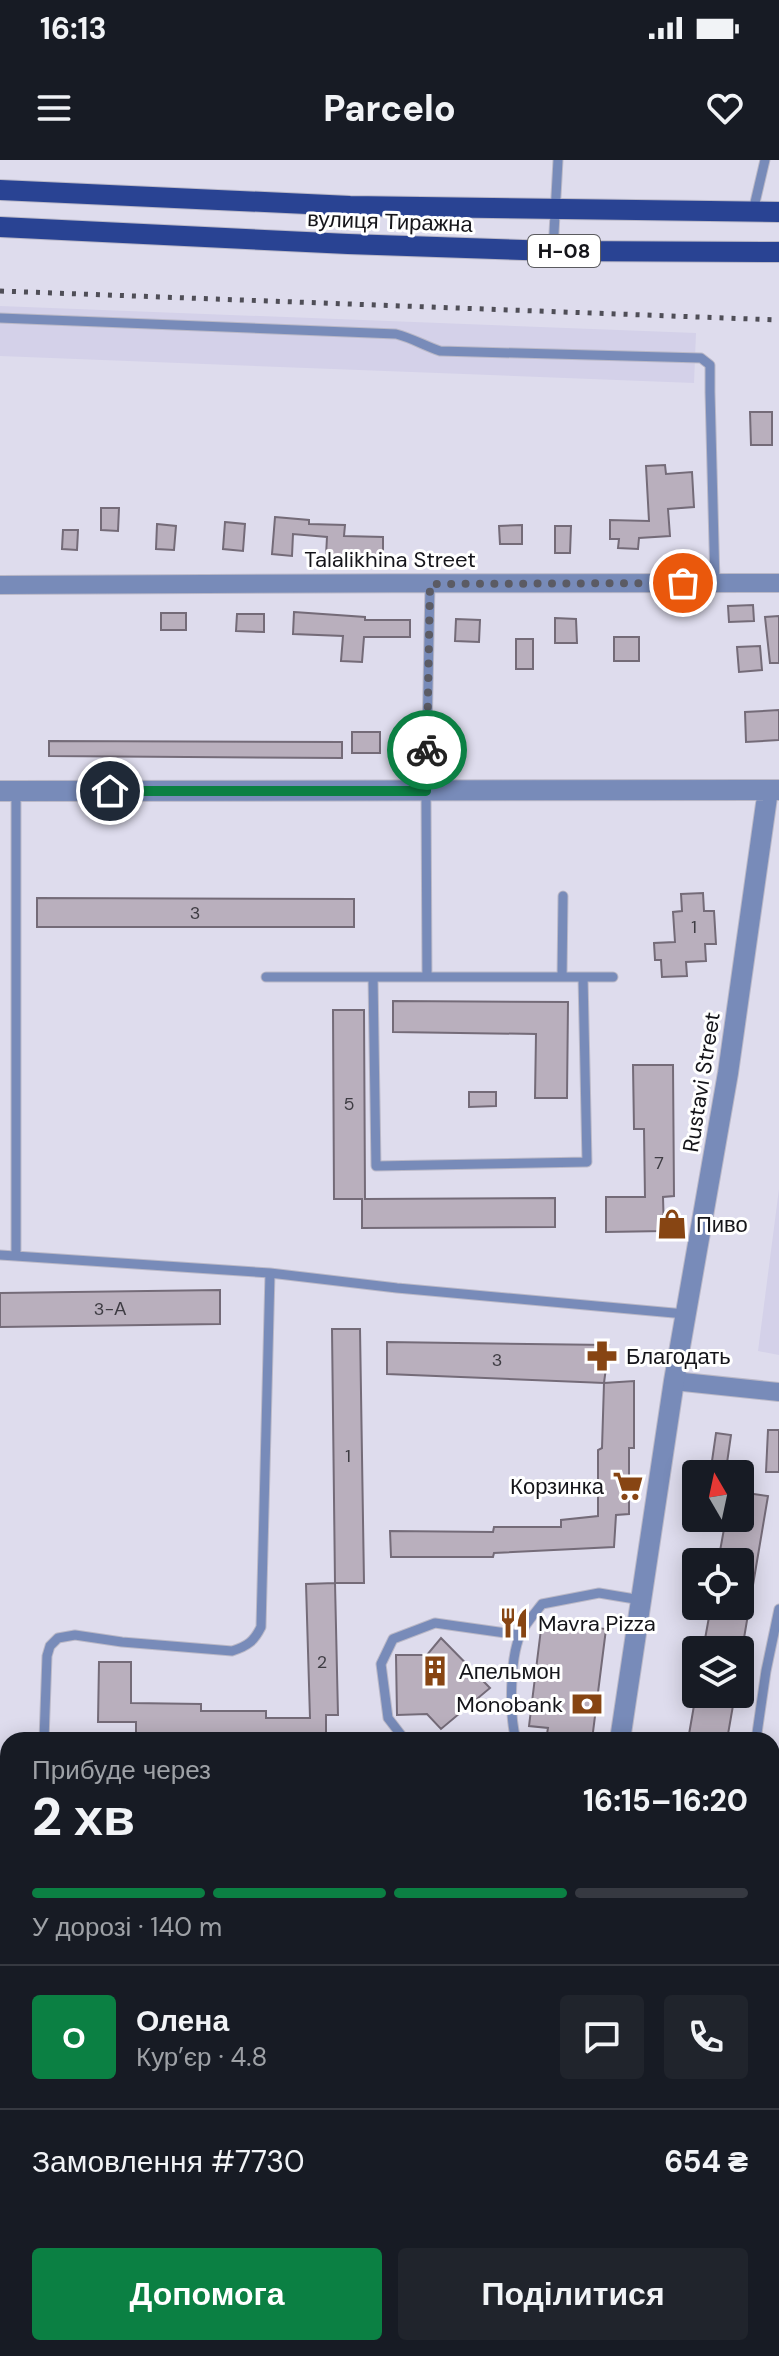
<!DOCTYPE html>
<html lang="uk">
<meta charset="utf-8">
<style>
body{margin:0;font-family:"DM Sans",sans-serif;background:#20242c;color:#f1f3f6;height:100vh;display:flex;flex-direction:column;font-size:30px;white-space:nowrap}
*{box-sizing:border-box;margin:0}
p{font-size:26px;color:#9ea1a6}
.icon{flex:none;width:44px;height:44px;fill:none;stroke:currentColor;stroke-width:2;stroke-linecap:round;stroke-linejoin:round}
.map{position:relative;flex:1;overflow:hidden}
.side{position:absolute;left:0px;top:1572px;width:780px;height:624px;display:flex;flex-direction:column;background:#171b24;border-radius:24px 24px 0 0;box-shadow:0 4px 20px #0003}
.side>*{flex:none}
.needle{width:52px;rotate:351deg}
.controls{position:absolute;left:682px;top:1300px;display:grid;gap:16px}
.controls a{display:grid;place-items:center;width:72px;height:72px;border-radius:8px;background:#171b24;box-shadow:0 4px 20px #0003;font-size:40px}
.pin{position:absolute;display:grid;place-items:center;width:68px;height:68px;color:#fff;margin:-34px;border:4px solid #fff;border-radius:50%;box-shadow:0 2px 8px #0007}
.courier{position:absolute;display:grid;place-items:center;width:80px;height:80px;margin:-40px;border:6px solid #0b8043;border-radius:50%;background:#fff;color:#222;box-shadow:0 2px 10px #0007}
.headline em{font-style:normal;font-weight:800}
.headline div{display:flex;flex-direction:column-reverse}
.headline{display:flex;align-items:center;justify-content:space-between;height:136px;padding:0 32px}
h1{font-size:52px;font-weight:800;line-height:60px}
.bar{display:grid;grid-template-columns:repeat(4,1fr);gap:12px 8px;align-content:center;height:96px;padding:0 32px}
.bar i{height:10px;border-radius:6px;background:#363941}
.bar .selected{background:#0b8043}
.bar p{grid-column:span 4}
.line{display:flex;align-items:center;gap:20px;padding:0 32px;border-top:2px solid #363941}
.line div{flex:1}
.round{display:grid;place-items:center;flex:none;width:84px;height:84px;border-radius:8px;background:#20242c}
.button{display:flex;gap:16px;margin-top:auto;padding:16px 32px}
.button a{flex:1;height:92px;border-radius:8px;background:#0b8043;color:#fff;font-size:32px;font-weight:800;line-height:92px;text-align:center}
.button a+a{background:#20242c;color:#f1f3f6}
.status{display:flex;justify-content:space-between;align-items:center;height:56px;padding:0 40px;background:#171b24;direction:ltr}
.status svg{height:22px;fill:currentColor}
header{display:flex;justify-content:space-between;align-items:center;height:104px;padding:0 32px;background:#171b24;font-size:36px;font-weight:800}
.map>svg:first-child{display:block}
</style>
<div class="status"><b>16:13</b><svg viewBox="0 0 49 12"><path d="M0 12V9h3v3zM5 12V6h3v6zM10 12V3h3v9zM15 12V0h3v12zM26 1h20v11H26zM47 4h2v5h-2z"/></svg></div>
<header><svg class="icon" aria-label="menu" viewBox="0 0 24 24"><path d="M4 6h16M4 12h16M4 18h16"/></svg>Parcelo<svg class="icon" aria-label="heart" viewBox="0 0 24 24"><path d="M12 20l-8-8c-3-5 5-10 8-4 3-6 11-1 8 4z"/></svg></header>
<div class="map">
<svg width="779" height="2196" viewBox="0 0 779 2196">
<rect width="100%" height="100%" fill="#dedced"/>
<!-- built -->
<path fill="#d4d1e9" d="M0,146L696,173L694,223L0,196Z
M779,1029V1195L758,1191Z"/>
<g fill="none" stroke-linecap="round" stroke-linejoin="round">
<!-- stream -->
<path stroke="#5fa2d3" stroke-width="5" d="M0,1905L8,1910
M455,2188L464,2196"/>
</g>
<!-- building -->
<path fill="#b9afbd" stroke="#746b78" stroke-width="2" d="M750,252H772V285H751Z
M665,305L666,314L692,312L694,347L668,349L670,376L639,378L638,389L618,388L619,379H610V360L649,361L646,306Z
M101,348H119L118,371L101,370Z
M275,357L309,360V364L345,365L344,376L383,377V398L326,396L327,377L293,374L292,396L272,394Z
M225,362L245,364L243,391L223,389Z
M157,364L176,366L174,390L156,389Z
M522,365V384H500L499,366Z
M555,366H571L570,393H555Z
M63,370H78L77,390L62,389Z
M753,445L754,461L729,462L728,446Z
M294,452L365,457V460H410V477H364L362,502L341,501L343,476L293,474Z
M161,453H186V470H161Z
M237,454H264V472L236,471Z
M779,456V503H770L765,457Z
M555,458L576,459L577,483H555Z
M456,459L480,460L479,482L455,481Z
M614,477H639V501H614Z
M516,479H533V509H516Z
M760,486L762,510L739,512L737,487Z
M779,550V580L746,582L745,552Z
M352,572H380V593H352Z
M49,581L342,582V598L49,596Z
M703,733L704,751H714L716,784H705L706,801L686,802L687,816L662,817L661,800H655L654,783L675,782L673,752L682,751L681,734Z
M37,738L354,739V767H37Z
M393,841L568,842L567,938H535L536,874L393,872Z
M333,850H364L365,1039L555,1038V1067L362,1068V1039H334Z
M633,905H673L674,1036L663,1037L664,1071L606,1072V1037H645L644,969H634Z
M469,932H496V946L469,947Z
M220,1130V1164L0,1167V1133Z
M332,1169H360L364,1423H335Z
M387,1182L609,1185L604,1223L387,1214Z
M634,1221V1288H629V1354L616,1355L614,1387L494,1393L493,1397H391L390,1371L493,1372L494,1367H561V1360L598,1356V1290L602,1288L604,1223Z
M768,1270H779V1312H766Z
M716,1273L731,1275L726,1310L711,1308Z
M740,1332L768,1336L742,1490H703L711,1446H740V1402H718L726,1358H740Z
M335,1423L338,1555H326V1580H202V1575H136V1562H98L99,1502H131V1543L201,1544V1551H266V1558H310L306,1424Z
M542,1461L606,1469L592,1580H546L548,1568L529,1566Z
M441,1478L490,1528L441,1569L427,1554L397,1555L396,1495H427Z
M696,1534H735L727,1580H688Z"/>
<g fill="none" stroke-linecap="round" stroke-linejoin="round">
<!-- service casing -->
<g stroke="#bab8c7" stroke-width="11">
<path id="service" d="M753,51L765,0
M553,91L558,0
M0,158L396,174C412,178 425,186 440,191L701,198L710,205V232L715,423
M16,631V1095
M266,817H613
M373,817L376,1006L587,1002L583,817
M427,817L426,631L430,424
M562,817L563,736
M0,1095L270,1113L397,1128L685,1154
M44,1580L47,1496L50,1486L58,1478L75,1475L122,1482L232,1491C248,1486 254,1481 261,1467L270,1113
M405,1580L388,1558L381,1504L393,1479L435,1463L520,1475
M516,1580C509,1555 510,1499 520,1475C525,1464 535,1453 542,1444L599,1433L641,1440
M756,1580L766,1511L779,1449
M0,1690L8,1693
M772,1849L779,1853
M772,2143L779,2149
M599,2188L608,2196"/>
</g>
<!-- minor casing -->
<g stroke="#bab8c7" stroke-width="20">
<path id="minor" d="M0,425C260,424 519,422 779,423
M674,1221L779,1232
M0,1934L8,1939
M75,2188L79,2196"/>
</g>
<!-- tertiary casing -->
<g stroke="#bab8c7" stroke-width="22">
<path id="tertiary" d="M0,631L779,630
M620,1580L674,1221L728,913L768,630
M0,1635L8,1638
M772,2034L779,2040"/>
</g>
<!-- primary casing -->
<g stroke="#bab8c7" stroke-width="22">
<path id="primary" d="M0,30L350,46L779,52
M0,67L348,84L553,91L779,92"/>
</g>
<!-- service -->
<use href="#service" stroke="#788bb9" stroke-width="9"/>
<!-- minor -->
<use href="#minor" stroke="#788bb9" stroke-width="18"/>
<!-- tertiary -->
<use href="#tertiary" stroke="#788bb9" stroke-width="20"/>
<!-- primary -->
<use href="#primary" stroke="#294393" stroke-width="20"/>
<!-- rail -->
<path stroke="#4f4e57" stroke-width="5" stroke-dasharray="4 8" stroke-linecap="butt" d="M0,131L779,160"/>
</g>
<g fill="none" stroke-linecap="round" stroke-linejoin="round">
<!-- done -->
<path stroke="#5b5b64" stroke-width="8" stroke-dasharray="0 14.4" d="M427,590L430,424L683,423"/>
<!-- route -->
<path stroke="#0b8043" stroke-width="10" d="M110,631H426L427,590"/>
</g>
<!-- icons -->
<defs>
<g id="shop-bare" transform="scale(2.4)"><path d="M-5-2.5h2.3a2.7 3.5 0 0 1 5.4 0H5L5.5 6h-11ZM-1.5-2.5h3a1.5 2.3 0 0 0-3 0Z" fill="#874513" stroke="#fff" stroke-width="2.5" paint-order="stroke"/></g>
<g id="pharmacy-bare" transform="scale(2.4)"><path d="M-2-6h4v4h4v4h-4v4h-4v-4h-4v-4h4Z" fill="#874513" stroke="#fff" stroke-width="2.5" paint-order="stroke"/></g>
<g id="supermarket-bare" transform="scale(2.4)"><path d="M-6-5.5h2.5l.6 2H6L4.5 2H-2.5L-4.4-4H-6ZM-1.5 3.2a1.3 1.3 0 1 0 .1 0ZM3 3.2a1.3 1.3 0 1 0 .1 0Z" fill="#874513" stroke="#fff" stroke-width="2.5" paint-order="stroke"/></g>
<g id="restaurant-bare" transform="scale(2.4)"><path d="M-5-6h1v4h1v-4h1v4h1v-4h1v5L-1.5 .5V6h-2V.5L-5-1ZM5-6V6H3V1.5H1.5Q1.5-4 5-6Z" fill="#874513" stroke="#fff" stroke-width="2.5" paint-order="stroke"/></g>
<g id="building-bare" transform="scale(2.4)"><path d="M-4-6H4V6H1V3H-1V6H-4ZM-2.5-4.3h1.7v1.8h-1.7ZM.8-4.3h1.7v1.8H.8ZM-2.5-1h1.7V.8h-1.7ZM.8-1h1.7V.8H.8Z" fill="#874513" stroke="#fff" stroke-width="2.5" paint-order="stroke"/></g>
<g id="bank-bare" transform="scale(2.4)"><path d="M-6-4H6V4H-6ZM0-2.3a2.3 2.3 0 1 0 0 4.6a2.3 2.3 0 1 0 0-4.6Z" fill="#874513" stroke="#fff" stroke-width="2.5" paint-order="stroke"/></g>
</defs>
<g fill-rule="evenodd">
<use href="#shop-bare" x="672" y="1064"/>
<use href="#pharmacy-bare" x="602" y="1196"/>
<use href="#supermarket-bare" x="628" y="1326"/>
<use href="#restaurant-bare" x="514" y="1463"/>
<use href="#building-bare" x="435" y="1511"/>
<use href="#bank-bare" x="587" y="1544"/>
</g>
<g text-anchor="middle" stroke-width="6" stroke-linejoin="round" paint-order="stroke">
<!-- number labels -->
<g font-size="18" fill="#3e3c43">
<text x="195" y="759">3</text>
<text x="694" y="773">1</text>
<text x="349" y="950">5</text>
<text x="659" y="1009">7</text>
<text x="110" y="1155">3-А</text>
<text x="497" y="1206">3</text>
<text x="348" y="1302">1</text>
<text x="322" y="1508">2</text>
</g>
<!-- shield labels -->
<rect fill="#fff" stroke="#5b5b5f" stroke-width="2" x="528" y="75" width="72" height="32" rx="6"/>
<g font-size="20" font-weight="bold" fill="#15151a">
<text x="564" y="98">Н-08</text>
</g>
<!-- street labels -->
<g font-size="22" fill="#15151a" stroke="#fff">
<text transform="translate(390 61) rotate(2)" y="8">вулиця Тиражна</text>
<text x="390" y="407">Talalikhina Street</text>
<text transform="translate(701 922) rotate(-81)" y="8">Rustavi Street</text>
</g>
<!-- poi labels -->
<g font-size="22" fill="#15151a" stroke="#fff" text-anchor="start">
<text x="696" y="1072">Пиво</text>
<text x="626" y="1204">Благодать</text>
<text x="604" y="1334" text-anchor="end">Корзинка</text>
<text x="538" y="1471">Mavra Pizza</text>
<text x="459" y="1519">Апельмон</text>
<text x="563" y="1552" text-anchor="end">Monobank</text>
</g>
</g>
</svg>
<div class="controls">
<a><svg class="needle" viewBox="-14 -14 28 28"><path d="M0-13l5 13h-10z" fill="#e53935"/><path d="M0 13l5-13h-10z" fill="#9ea1a6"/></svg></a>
<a><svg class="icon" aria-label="locate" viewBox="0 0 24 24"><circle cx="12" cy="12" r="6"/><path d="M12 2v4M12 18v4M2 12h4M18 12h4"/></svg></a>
<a><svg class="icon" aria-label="layers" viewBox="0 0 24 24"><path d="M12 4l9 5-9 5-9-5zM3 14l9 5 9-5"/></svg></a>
</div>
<div class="pin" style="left:683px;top:423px;background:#ea580c"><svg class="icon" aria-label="bag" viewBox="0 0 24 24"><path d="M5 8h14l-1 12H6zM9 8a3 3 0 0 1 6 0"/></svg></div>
<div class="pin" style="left:110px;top:631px;background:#1f2937"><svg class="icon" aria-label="home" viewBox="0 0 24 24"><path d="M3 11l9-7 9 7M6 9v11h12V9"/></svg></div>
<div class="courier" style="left:427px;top:590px"><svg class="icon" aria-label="bike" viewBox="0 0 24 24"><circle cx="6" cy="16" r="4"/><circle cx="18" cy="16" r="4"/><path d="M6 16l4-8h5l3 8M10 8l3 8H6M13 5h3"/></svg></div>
<section class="side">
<div class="headline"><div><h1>2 хв</h1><p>Прибуде через</p></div><em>16:15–16:20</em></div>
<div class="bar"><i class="selected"></i><i class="selected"></i><i class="selected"></i><i></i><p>У дорозі · 140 m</p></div>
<div class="line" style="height:144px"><b class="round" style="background:#0b8043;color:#fff">О</b><div><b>Олена</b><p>Кур’єр · 4.8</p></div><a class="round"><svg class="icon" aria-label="chat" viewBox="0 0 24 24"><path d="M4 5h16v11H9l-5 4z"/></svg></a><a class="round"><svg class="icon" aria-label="phone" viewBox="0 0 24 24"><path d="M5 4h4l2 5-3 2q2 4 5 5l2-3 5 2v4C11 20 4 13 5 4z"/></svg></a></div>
<div class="line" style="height:104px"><div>Замовлення #7730</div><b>654 ₴</b></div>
<div class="button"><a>Допомога</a><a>Поділитися</a></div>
</section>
</div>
